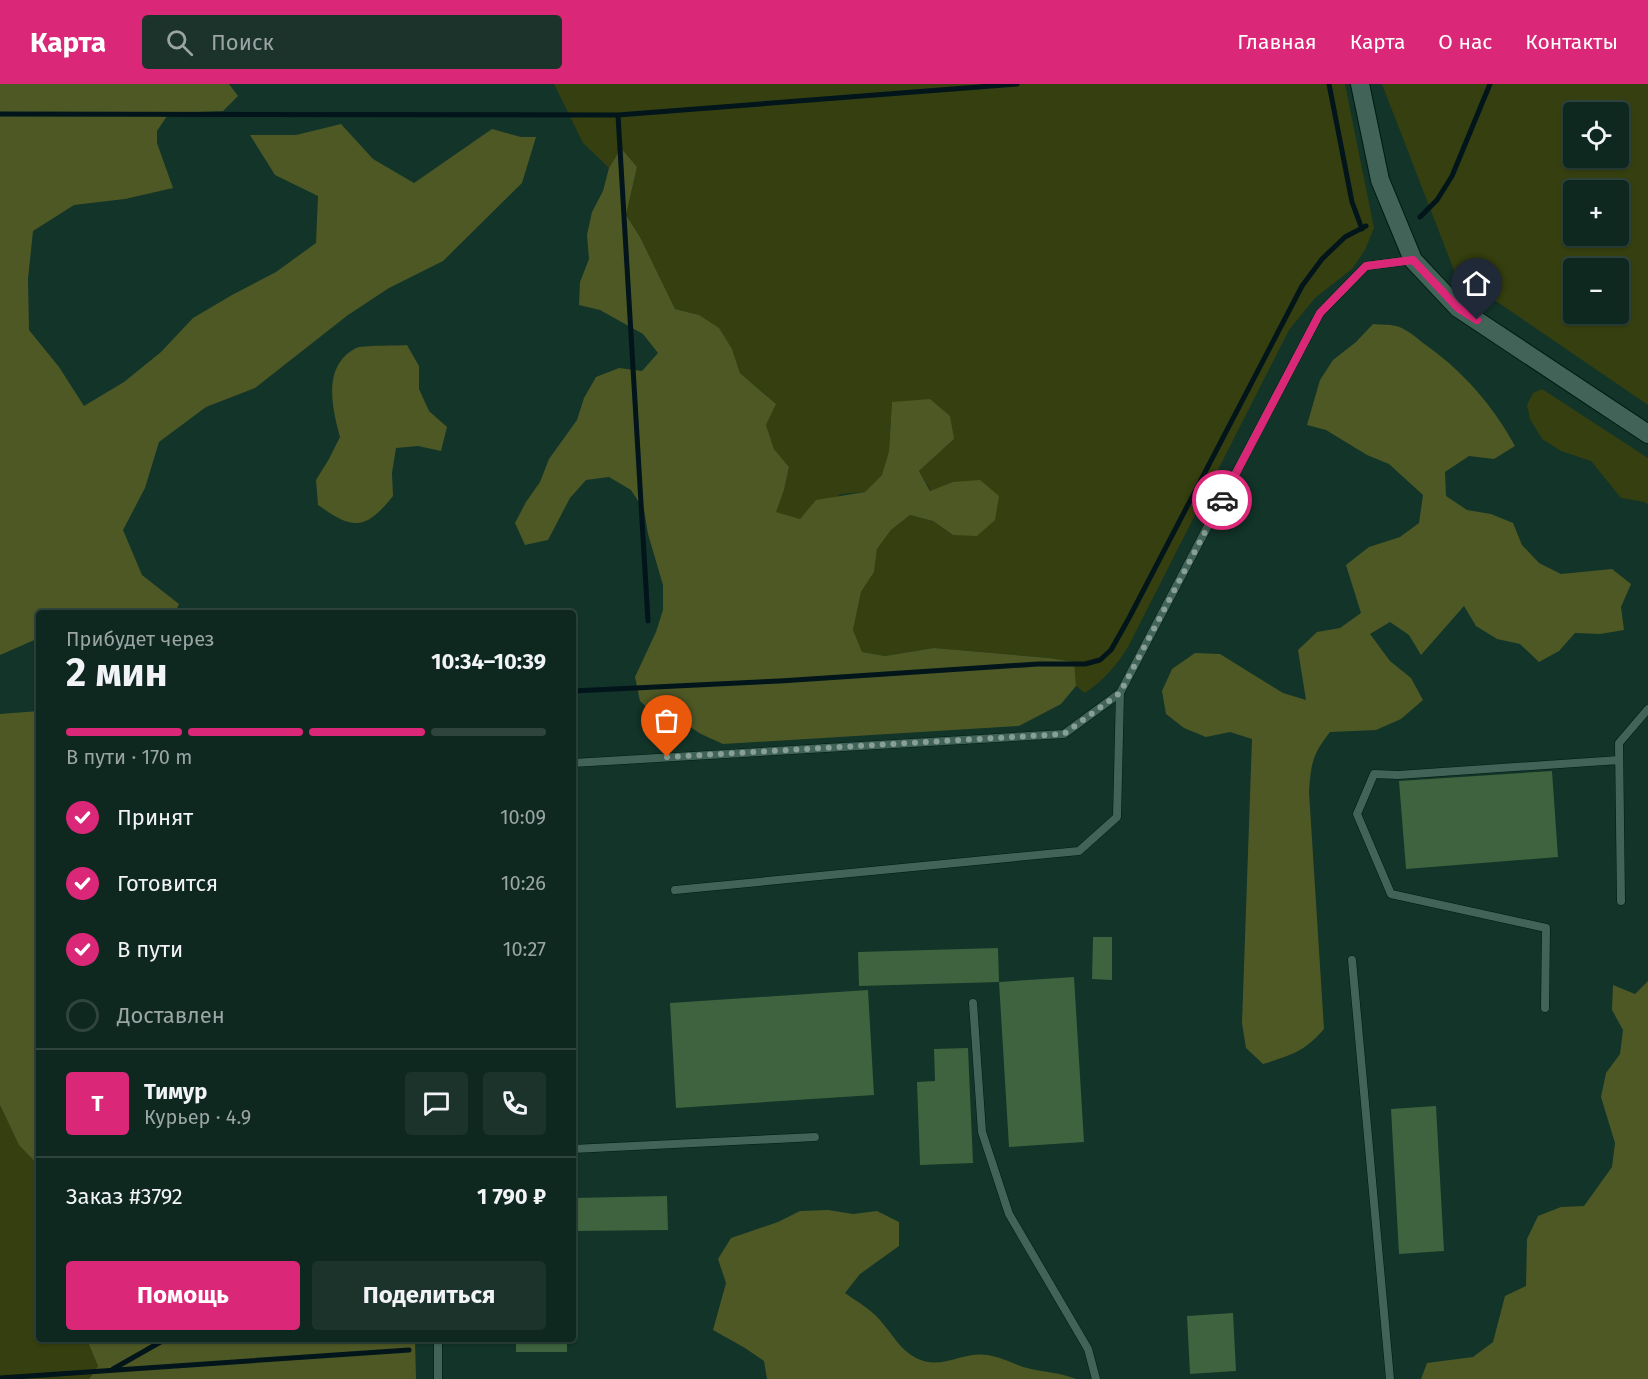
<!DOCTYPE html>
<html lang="ru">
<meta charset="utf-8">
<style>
body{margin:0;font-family:"Fira Sans",sans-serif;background:#1c332c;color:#f1f3f6;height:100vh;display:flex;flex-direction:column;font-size:22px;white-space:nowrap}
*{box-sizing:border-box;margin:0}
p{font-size:20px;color:#9ba5a4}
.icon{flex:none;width:33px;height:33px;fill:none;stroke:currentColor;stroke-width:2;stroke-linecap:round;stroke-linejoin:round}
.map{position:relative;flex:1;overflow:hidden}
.drawer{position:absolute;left:36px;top:526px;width:540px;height:732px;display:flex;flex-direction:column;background:#0e271f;border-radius:6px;box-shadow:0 2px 4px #0004,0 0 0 2px #2e443d}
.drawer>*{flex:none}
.buttons{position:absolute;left:1563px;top:18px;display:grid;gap:12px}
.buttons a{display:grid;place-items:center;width:66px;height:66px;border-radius:6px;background:#0e271f;box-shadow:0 2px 4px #0004,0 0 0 2px #2e443d;font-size:30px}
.pin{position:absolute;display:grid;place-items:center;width:51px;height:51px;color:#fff;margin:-62px -26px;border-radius:50% 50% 50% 0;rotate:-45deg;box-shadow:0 0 6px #0007}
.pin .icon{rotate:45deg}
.courier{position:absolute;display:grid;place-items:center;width:60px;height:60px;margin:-30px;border:4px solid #db2777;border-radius:50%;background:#fff;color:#222;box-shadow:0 2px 8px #0007}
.summary em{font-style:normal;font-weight:700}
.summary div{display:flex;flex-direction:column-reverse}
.summary{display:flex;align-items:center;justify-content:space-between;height:102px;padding:0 30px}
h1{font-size:39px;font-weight:700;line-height:45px}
.bar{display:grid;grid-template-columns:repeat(4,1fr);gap:9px 6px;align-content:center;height:72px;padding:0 30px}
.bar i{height:8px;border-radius:4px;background:#2e443d}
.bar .selected{background:#db2777}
.bar p{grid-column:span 4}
.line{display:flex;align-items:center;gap:15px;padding:0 30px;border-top:2px solid #2e443d}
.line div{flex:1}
.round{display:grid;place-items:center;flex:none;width:63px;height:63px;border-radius:6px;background:#1c332c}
ol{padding:0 30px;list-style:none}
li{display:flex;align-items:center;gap:18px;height:66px}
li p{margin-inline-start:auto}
li .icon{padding:6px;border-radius:50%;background:#db2777;color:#fff;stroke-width:4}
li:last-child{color:#9ba5a4}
li i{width:33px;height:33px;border:3px solid #2e443d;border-radius:50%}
.cta{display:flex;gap:12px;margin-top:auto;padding:12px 30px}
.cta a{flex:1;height:69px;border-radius:6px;background:#db2777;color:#fff;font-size:24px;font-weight:700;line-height:69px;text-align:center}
.cta a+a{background:#1c332c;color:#f1f3f6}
header{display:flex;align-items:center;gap:36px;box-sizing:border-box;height:84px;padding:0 30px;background:#db2777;color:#fff}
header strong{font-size:28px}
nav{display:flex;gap:33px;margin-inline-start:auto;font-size:21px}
.search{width:420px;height:54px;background:#1c332c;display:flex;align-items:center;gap:15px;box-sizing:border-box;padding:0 21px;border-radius:6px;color:#9ba5a4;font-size:22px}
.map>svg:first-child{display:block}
</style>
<header>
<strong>Карта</strong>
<div class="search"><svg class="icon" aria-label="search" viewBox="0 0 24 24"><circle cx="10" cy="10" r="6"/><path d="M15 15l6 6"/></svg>Поиск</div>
<nav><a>Главная</a><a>Карта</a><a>О нас</a><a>Контакты</a></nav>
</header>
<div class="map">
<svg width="1648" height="1295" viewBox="0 0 1648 1295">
<rect width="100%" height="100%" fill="#123429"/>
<!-- green -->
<path fill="#363f0f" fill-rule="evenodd" d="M554,0H1345L1374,144L1365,166L1352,185L1315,214L1289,246L1128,563C1116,582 1104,596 1085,609L1076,602L1073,578L1049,574L934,564L885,572L862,568L853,546L861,508L874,488L877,465L891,446L910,431L933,437L953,451V398L931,407L919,387L954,355L892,318L889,367L882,391L865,408L841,410L800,435L775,428L784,406L789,383L774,365L766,341L775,319L740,289L732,265L699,231L675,225L640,153L626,131L637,83L621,64L609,84L583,59Z
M1382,0H1648V321L1455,189ZM1618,28V74H1574V28ZM1618,106V152H1574V106ZM1574,184H1618V230H1574Z
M1542,305L1648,374V421L1645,418L1621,414L1591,377L1561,367L1542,355L1530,335L1527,321L1533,309Z
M0,1021L19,1060L39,1082V1256H87L98,1282L89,1295H0Z"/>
<!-- forest -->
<path fill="#4e5825" d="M0,0H229L238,12L223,27L169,29L157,47V59L173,104L125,115L74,121L33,147L28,195L29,246L59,283L84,322L124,298L161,268L193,234L232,211L276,188L316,159L318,112L275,91L250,51H296L341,40L373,75L414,99L492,45L521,53H536L522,99L443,177L389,204L348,231L255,304L206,323L159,358L145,404L123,446L142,491L179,520L175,529L39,530V554L0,571Z
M621,64L637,83L626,131L640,153L675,225L699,231L719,244L732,265L740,289L776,320L766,341L774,365L789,383L784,406L776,428L800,435L816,416L865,408L882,391L889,367L892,318L930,315L950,332L954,355L919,387L930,407L953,398L980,396L999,412L995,436L977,452L953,451L933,437L910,431L891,446L877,465L874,488L861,508L853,546L862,568L885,572L934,564L1049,574L1074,578L1076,602L1061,620L1019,642L723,660L701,650L681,637L658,633L640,617L635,593L656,548L663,526V501L648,450L644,426L631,406L609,393L586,396L570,414L548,456L525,461L515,439L526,418L540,398L549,375L577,336L584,314L596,293L619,284L642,287L658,269L643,250L600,226L579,221L580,198L589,175L587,151L592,128L603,107L609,84Z
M1373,240C1380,241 1389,240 1396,242C1405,244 1416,253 1423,259C1462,286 1492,320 1515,362L1494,375L1469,372L1445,388L1446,412L1467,426L1491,430L1513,439L1522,461L1539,479L1561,490L1612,485L1631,500L1621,523L1624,546L1600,550L1575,549L1559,567L1539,578L1520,560L1497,555L1476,542L1464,522L1421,571L1409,551L1390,538L1370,550L1390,577L1411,594L1423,616L1401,635L1376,646L1330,648C1312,671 1311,680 1309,708L1324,945C1304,968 1291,971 1263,980L1246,964L1242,939L1252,655L1230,648L1206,653L1184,644L1166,630L1162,607L1172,585L1195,569L1220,570L1283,609L1306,616L1298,566L1317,548L1340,544L1361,529L1346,481L1369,463L1400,453L1419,439L1423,411L1389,380L1367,371L1326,346L1307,341L1320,296L1333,276L1356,258Z
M407,261L419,282V305L429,327L447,343L441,367L418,362L396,364L392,389L393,412C365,447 353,446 318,421L316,396L329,375L340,353C332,323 322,282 356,264C363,261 397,262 407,261Z
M39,627V1082L19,1061L0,1021V630Z
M1648,897V1295H1421L1427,1279L1473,1273L1493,1258L1505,1212L1526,1202L1527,1155L1538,1132L1561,1123L1584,1122L1612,1083L1615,1059L1601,1013L1606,989L1620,970L1623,946L1612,926L1613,901L1635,910Z
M828,1126L853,1130L877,1127L899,1138V1162L860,1190L845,1209C859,1219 874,1227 884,1241C894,1253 901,1266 916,1274C941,1287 962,1267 987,1271C1003,1273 1016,1282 1031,1285C1048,1289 1058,1288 1076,1295H767L764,1277L745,1264L713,1246L726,1199L718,1175L731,1154L778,1138L800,1127Z
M87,1256H415L416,1295H89L98,1282Z"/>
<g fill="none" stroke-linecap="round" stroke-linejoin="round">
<!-- stream -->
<path stroke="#02151b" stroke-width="5" d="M1329,0L1352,118L1362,145
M0,30L618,31L1017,0
M618,31L648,537
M1420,133L1437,116L1452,92L1490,0
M573,607L780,597L1038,580H1085L1100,576L1111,566L1129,534L1302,202L1322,175L1345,153L1366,142
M113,1285L164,1256
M0,1294L409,1266"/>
</g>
<!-- building -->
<path fill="#3e633e" d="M1552,687L1558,773L1406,785L1399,697Z
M1093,853H1112V896L1092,895Z
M998,864L999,898L1074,893L1084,1058L1009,1063L999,898L859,902L858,868Z
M868,906L874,1011L676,1024L670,919Z
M968,964L973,1079L920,1081L917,998L935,997L934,965Z
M1436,1022L1444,1167L1399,1170L1391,1025Z
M667,1112L668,1146L573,1147V1114Z
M1233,1229L1236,1287L1190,1290L1187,1232Z
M516,1256H567V1268H516Z"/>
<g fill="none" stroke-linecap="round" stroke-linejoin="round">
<!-- service casing -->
<g stroke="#001b12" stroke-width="9">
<path id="service" d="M573,679L1064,650L1120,609L1320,229L1366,182L1412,176
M675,806L1079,767L1117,733L1120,609
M1621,817L1619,659L1648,625
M1352,876L1390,1295
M973,919L982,1048L1009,1130L1088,1265L1096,1295
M1545,924L1546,844L1391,810L1357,730L1374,690L1398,691L1619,676
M573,1065L815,1053
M438,1256V1295"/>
</g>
<!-- tertiary casing -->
<g stroke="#001b12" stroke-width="20">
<path id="tertiary" d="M1360,0L1380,96L1413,176L1458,224L1648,350"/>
</g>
<!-- service -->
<use href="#service" stroke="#426458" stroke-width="8"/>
<!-- tertiary -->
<use href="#tertiary" stroke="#426458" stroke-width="18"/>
</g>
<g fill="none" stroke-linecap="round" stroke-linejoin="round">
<!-- done -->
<path stroke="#879f96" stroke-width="6" stroke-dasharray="0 10.8" d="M667,673L1064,650L1120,609L1222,416"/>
<!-- route -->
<path stroke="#db2777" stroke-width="8" d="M1222,416L1320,229L1366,182L1413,176L1458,224L1477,236"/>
</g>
</svg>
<div class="buttons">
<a><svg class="icon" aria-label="locate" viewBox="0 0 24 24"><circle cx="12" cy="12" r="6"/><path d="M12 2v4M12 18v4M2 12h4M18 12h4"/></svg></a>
<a>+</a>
<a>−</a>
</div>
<div class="pin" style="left:667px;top:673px;background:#ea580c"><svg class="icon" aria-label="bag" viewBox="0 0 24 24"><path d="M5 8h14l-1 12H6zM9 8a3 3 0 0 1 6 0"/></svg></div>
<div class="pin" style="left:1477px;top:236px;background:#1f2937"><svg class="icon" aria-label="home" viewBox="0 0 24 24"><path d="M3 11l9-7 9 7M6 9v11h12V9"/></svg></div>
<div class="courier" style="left:1222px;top:416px"><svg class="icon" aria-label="car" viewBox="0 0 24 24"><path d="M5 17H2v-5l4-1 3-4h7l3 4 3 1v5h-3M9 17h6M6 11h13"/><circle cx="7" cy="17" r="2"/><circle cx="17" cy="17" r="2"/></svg></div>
<section class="drawer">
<div class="summary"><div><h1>2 мин</h1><p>Прибудет через</p></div><em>10:34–10:39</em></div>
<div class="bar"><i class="selected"></i><i class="selected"></i><i class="selected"></i><i></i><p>В пути · 170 m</p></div>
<ol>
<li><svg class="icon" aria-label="check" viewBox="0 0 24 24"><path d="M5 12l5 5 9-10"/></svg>Принят<p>10:09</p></li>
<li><svg class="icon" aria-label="check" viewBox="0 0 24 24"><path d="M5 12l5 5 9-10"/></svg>Готовится<p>10:26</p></li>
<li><svg class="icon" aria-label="check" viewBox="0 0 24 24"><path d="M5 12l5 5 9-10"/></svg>В пути<p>10:27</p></li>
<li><i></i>Доставлен</li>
</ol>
<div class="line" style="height:108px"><b class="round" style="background:#db2777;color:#fff">Т</b><div><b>Тимур</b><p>Курьер · 4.9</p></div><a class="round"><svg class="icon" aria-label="chat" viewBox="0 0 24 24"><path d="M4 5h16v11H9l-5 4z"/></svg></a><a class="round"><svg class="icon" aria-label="phone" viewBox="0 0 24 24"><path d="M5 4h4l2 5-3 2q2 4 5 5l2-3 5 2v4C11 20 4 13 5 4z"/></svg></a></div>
<div class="line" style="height:78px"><div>Заказ #3792</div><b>1 790 ₽</b></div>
<div class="cta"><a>Помощь</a><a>Поделиться</a></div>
</section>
</div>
